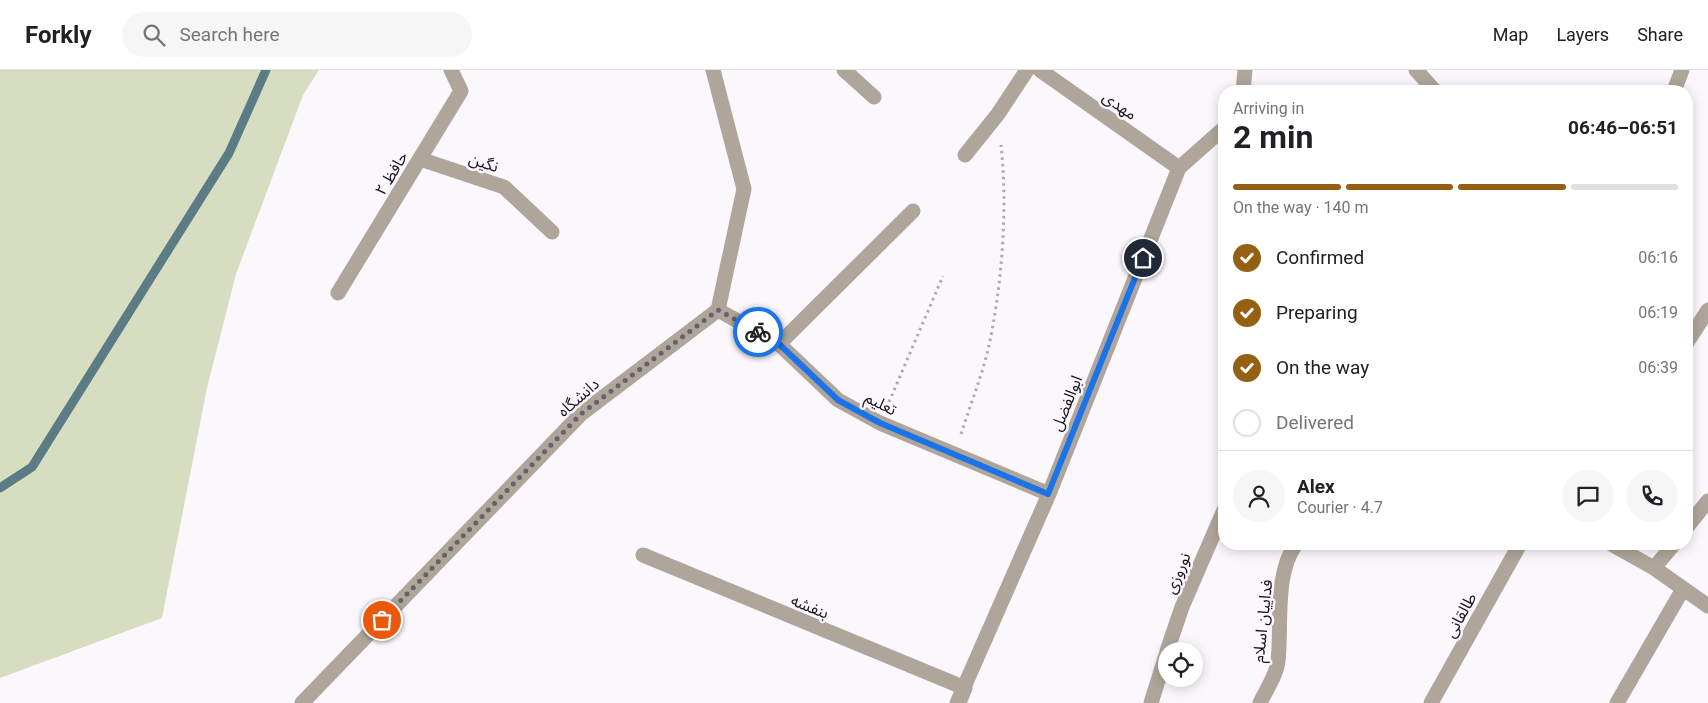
<!DOCTYPE html>
<meta charset="utf-8">
<style>
body{margin:0;font-family:Roboto,"Noto Sans Arabic",sans-serif;background:#f6f6f6;color:#202124;height:100vh;display:flex;flex-direction:column;font-size:19px;white-space:nowrap}
*{box-sizing:border-box;margin:0}
p{font-size:16px;color:#757577}
.icon{flex:none;width:28px;height:28px;fill:none;stroke:currentColor;stroke-width:2;stroke-linecap:round;stroke-linejoin:round}
.map{position:relative;flex:1;overflow:hidden}
.side{position:absolute;left:1218px;top:15px;width:475px;height:465px;display:flex;flex-direction:column;background:#fff;border-radius:20px;box-shadow:0 2px 12px #0003}
.side>*{flex:none}
.fabs{position:absolute;left:1158px;top:572px;display:grid;gap:10px}
.fabs a{display:grid;place-items:center;width:45px;height:45px;border-radius:50%;background:#fff;box-shadow:0 2px 12px #0003;font-size:25px}
.pin{position:absolute;display:grid;place-items:center;width:42px;height:42px;color:#fff;margin:-21px;border:2px solid #fff;border-radius:50%;box-shadow:0 1px 5px #0007}
.courier{position:absolute;display:grid;place-items:center;width:50px;height:50px;margin:-25px;border:4px solid #1a73e8;border-radius:50%;background:#fff;color:#222;box-shadow:0 1px 6px #0007}
.summary em{font-style:normal;font-weight:700}
.summary div{display:flex;flex-direction:column-reverse}
.summary{display:flex;align-items:center;justify-content:space-between;height:85px;padding:0 15px}
h1{font-size:32px;font-weight:700;line-height:38px}
.bar{display:grid;grid-template-columns:repeat(4,1fr);gap:8px 5px;align-content:center;height:60px;padding:0 15px}
.bar i{height:6px;border-radius:4px;background:#e0e0e0}
.bar .current{background:#936111}
.bar p{grid-column:span 4}
.line{display:flex;align-items:center;gap:12px;padding:0 15px;border-top:1px solid #e0e0e0}
.line div{flex:1}
.round{display:grid;place-items:center;flex:none;width:52px;height:52px;border-radius:26px;background:#f6f6f6}
ol{padding:0 15px;list-style:none}
li{display:flex;align-items:center;gap:15px;height:55px}
li p{margin-inline-start:auto}
li .icon{padding:5px;border-radius:50%;background:#936111;color:#fff;stroke-width:4}
li:last-child{color:#757577}
li i{width:28px;height:28px;border:2px solid #e0e0e0;border-radius:50%}
header{display:flex;align-items:center;gap:30px;box-sizing:border-box;height:70px;padding:0 25px;background:#fff;border-bottom:1px solid #e0e0e0}
header strong{font-size:24px}
nav{display:flex;gap:28px;margin-inline-start:auto;font-size:18px}
.search{width:350px;height:45px;background:#f6f6f6;display:flex;align-items:center;gap:12px;box-sizing:border-box;padding:0 18px;border-radius:28px;color:#757577;font-size:19px}
.map>svg:first-child{display:block}
</style>
<header>
<strong>Forkly</strong>
<div class="search"><svg class="icon" aria-label="search" viewBox="0 0 24 24"><circle cx="10" cy="10" r="6"/><path d="M15 15l6 6"/></svg>Search here</div>
<nav><a>Map</a><a>Layers</a><a>Share</a></nav>
</header>
<div class="map">
<svg width="1708" height="633" viewBox="0 0 1708 633">
<rect width="100%" height="100%" fill="#faf7fd"/>
<!-- green -->
<path fill="#d7ddc1" d="M0,0H319L303,25L236,204L207,318L162,548L0,608Z"/>
<g fill="none" stroke-linecap="round" stroke-linejoin="round">
<!-- stream -->
<path stroke="#5b7c84" stroke-width="9" d="M0,418L32,397L229,83L266,0"/>
<!-- path -->
<path stroke="#adaab1" stroke-width="3" stroke-dasharray="2.5 4" stroke-linecap="butt" d="M889,332L943,206
M961,364C970,336 981,308 988,280C1002,217 1008,139 1001,75"/>
<!-- minor -->
<path stroke="#b0a59a" stroke-width="15" d="M844,0L874,27
M1040,0L1179,98
M1416,0L1435,21
M1674,21L1682,0
M965,85L998,44L1027,0
M420,89L504,117L552,162
M338,223L461,21L451,0
M718,240L779,274L838,330L880,353L1049,424
M779,274L913,141
M1686,274L1708,240
M1686,458L1708,431
M643,485L965,618L961,628
M1654,498L1674,474
M1167,581L1182,537L1224,440
M302,633L581,344L718,240L744,119L713,0
M957,633L1049,424L1179,98L1224,58
M1151,633L1166,585
M1260,633C1266,620 1277,604 1278,591C1282,555 1274,504 1296,474
M1431,633L1520,474
M1617,633L1683,519"/>
<!-- tertiary -->
<path stroke="#b0a59a" stroke-width="15" d="M1243,21L1245,0
M1611,474L1654,498L1708,536"/>
</g>
<g fill="none" stroke-linecap="round" stroke-linejoin="round">
<!-- done -->
<path stroke="#66626b" stroke-width="5" stroke-dasharray="0 9" d="M382,550L581,344L718,240L758,262"/>
<!-- route -->
<path stroke="#1a73e8" stroke-width="6" d="M758,262L779,274L838,330L880,353L1048,424L1143,188"/>
</g>
<g text-anchor="middle" stroke-width="5" stroke-linejoin="round" paint-order="stroke">
<!-- street labels -->
<g font-size="16" fill="#17121c" stroke="#faf7fd">
<text transform="translate(1120 35) rotate(35)" y="6">مهدی</text>
<text transform="translate(484 92) rotate(18)" y="6">نگین</text>
<text transform="translate(391 103) rotate(-59)" y="6">حافظ ۲</text>
<text transform="translate(578 327) rotate(-41)" y="6">دانشگاه</text>
<text transform="translate(881 333) rotate(27)" y="6">تعلیم</text>
<text transform="translate(1066 333) rotate(-68)" y="6">ابوالفضل</text>
<text transform="translate(1177 503) rotate(-67)" y="6">نوروزی</text>
<text transform="translate(810 536) rotate(22)" y="6">بنفشه</text>
<text transform="translate(1460 545) rotate(-61)" y="6">طالقانی</text>
<text transform="translate(1262 551) rotate(-84)" y="6">فداییان اسلام</text>
</g>
</g>
</svg>
<div class="fabs">
<a><svg class="icon" aria-label="locate" viewBox="0 0 24 24"><circle cx="12" cy="12" r="6"/><path d="M12 2v4M12 18v4M2 12h4M18 12h4"/></svg></a>
</div>
<div class="pin" style="left:382px;top:550px;background:#ea580c"><svg class="icon" aria-label="bag" viewBox="0 0 24 24"><path d="M5 8h14l-1 12H6zM9 8a3 3 0 0 1 6 0"/></svg></div>
<div class="pin" style="left:1143px;top:188px;background:#1f2937"><svg class="icon" aria-label="home" viewBox="0 0 24 24"><path d="M3 11l9-7 9 7M6 9v11h12V9"/></svg></div>
<div class="courier" style="left:758px;top:262px"><svg class="icon" aria-label="bike" viewBox="0 0 24 24"><circle cx="6" cy="16" r="4"/><circle cx="18" cy="16" r="4"/><path d="M6 16l4-8h5l3 8M10 8l3 8H6M13 5h3"/></svg></div>
<section class="side">
<div class="summary"><div><h1>2 min</h1><p>Arriving in</p></div><em>06:46–06:51</em></div>
<div class="bar"><i class="current"></i><i class="current"></i><i class="current"></i><i></i><p>On the way · 140 m</p></div>
<ol>
<li><svg class="icon" aria-label="check" viewBox="0 0 24 24"><path d="M5 12l5 5 9-10"/></svg>Confirmed<p>06:16</p></li>
<li><svg class="icon" aria-label="check" viewBox="0 0 24 24"><path d="M5 12l5 5 9-10"/></svg>Preparing<p>06:19</p></li>
<li><svg class="icon" aria-label="check" viewBox="0 0 24 24"><path d="M5 12l5 5 9-10"/></svg>On the way<p>06:39</p></li>
<li><i></i>Delivered</li>
</ol>
<div class="line" style="height:90px"><a class="round"><svg class="icon" aria-label="person" viewBox="0 0 24 24"><circle cx="12" cy="8" r="4"/><path d="M4 21q1-7 8-7t8 7"/></svg></a><div><b>Alex</b><p>Courier · 4.7</p></div><a class="round"><svg class="icon" aria-label="chat" viewBox="0 0 24 24"><path d="M4 5h16v11H9l-5 4z"/></svg></a><a class="round"><svg class="icon" aria-label="phone" viewBox="0 0 24 24"><path d="M5 4h4l2 5-3 2q2 4 5 5l2-3 5 2v4C11 20 4 13 5 4z"/></svg></a></div>
</section>
</div>
